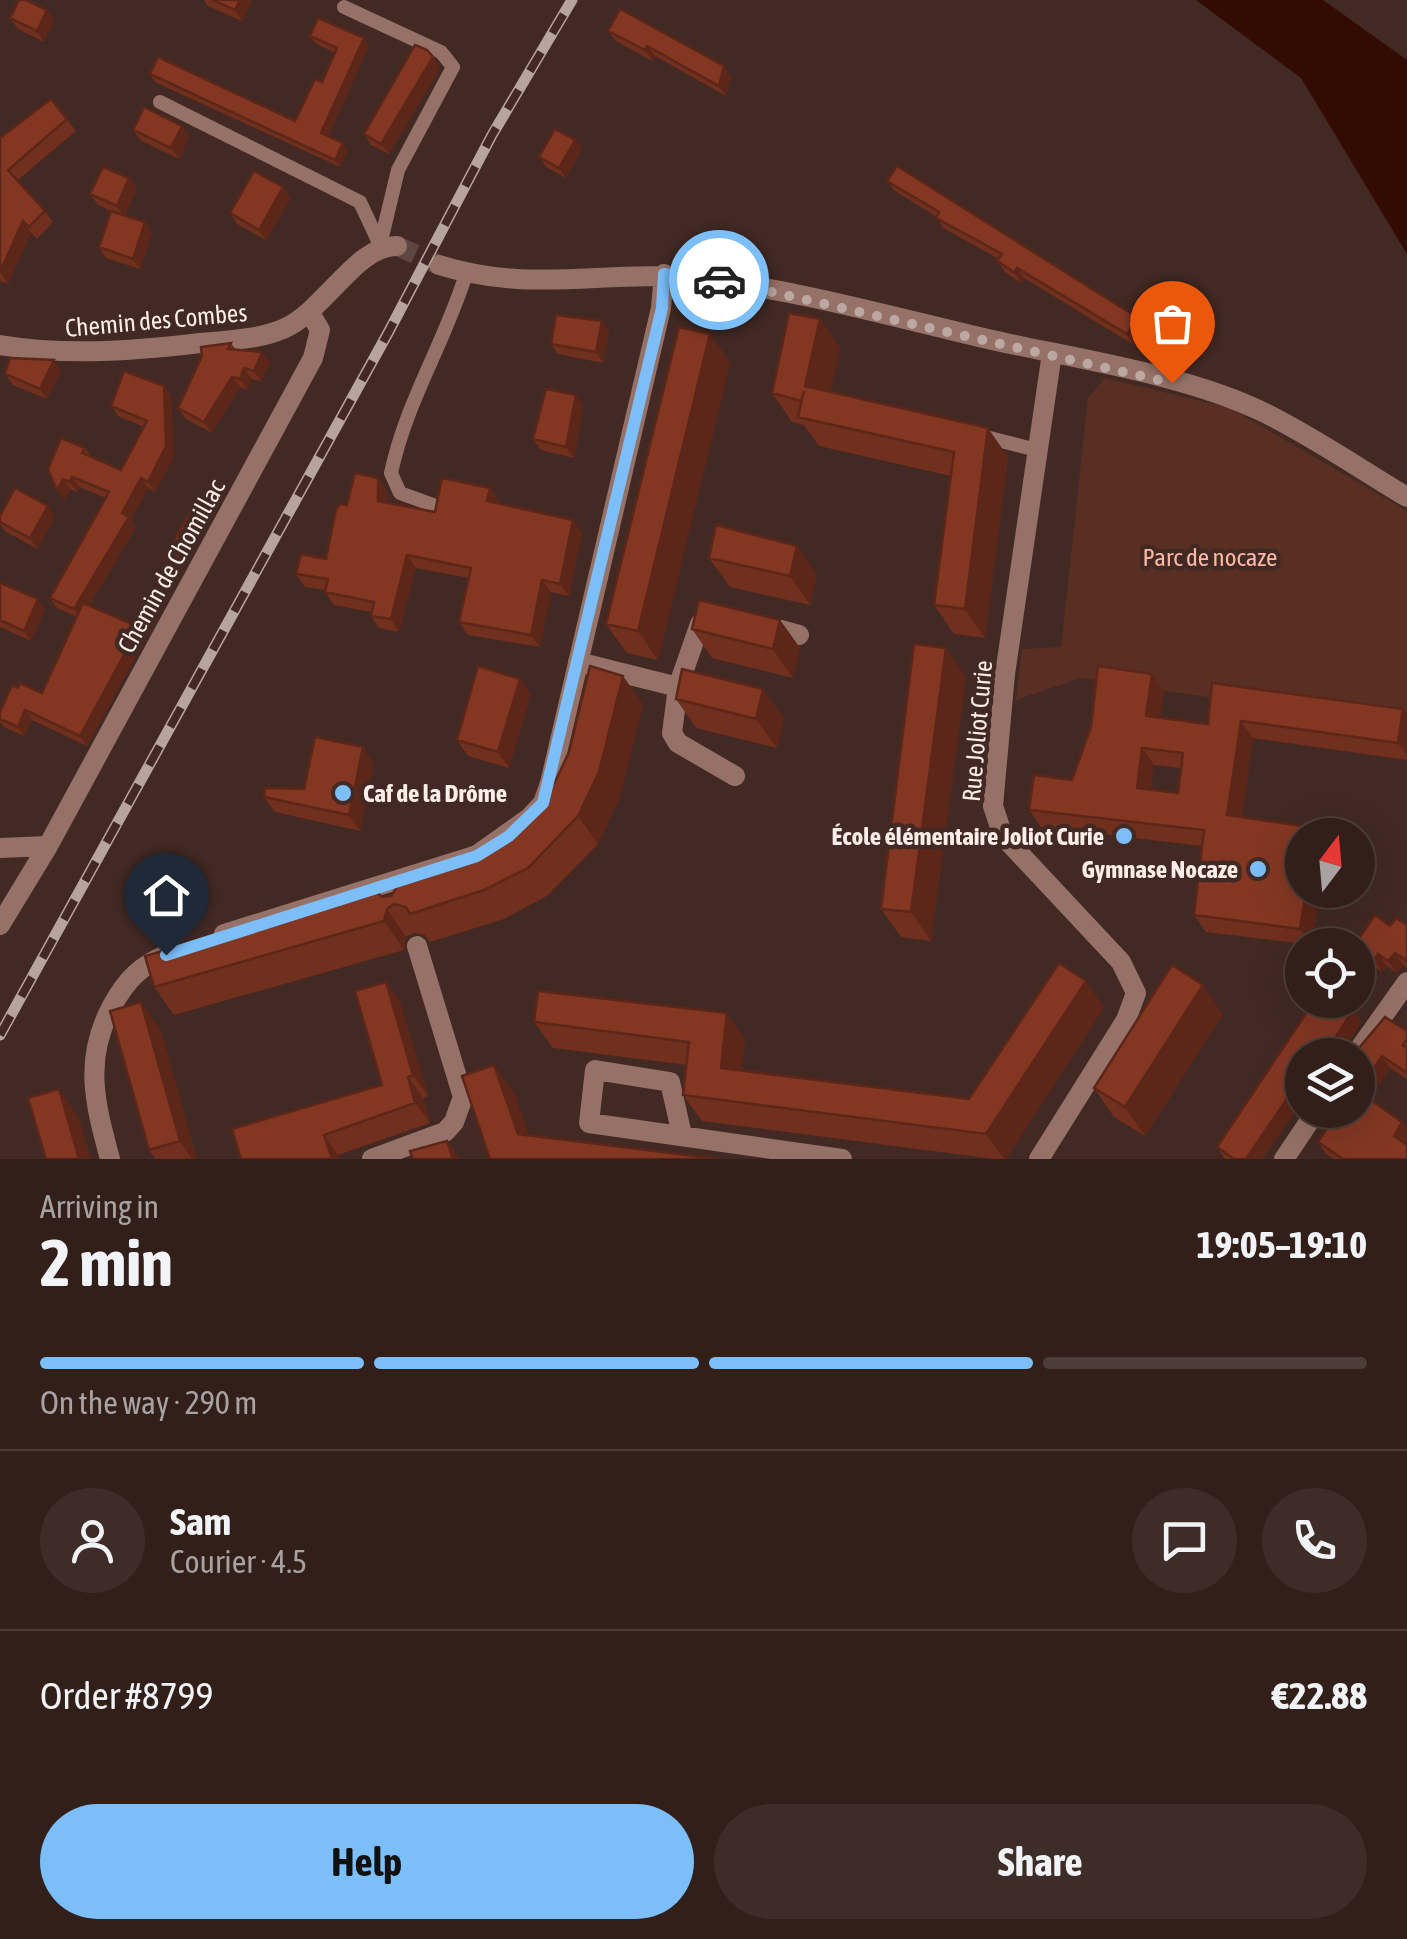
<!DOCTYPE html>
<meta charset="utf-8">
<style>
body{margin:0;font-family:"Asap Condensed",sans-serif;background:#3d2c27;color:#f1f3f6;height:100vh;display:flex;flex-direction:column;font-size:38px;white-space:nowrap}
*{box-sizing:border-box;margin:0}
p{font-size:32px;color:#a8a2a2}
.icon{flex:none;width:55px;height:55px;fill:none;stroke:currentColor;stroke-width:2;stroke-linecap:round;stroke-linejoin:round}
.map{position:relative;height:1159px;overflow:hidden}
.side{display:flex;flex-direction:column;background:#321f1a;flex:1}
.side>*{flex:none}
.needle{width:65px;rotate:16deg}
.tools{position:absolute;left:1285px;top:818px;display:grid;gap:20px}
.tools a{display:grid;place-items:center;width:90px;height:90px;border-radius:50%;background:#321f1a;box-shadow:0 10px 40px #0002,0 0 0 2px #4d3d39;font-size:50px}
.pin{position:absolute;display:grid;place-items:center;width:85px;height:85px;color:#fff;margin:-102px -42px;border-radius:50% 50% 50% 0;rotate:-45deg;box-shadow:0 0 10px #0007}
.pin .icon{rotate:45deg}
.courier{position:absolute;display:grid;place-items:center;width:100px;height:100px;margin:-50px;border:8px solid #7bbef8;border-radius:50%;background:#fff;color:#222;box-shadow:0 2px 12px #0007}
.overview em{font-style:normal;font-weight:700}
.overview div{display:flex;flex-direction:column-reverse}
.overview{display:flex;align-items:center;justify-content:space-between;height:170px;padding:0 40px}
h1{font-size:65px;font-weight:700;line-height:75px}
.bar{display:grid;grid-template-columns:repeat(4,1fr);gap:15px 10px;align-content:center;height:120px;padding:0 40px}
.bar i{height:12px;border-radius:8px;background:#4d3d39}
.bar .selected{background:#7bbef8}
.bar p{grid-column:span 4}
.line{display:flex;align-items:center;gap:25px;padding:0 40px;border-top:2px solid #4d3d39}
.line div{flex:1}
.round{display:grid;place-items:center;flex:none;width:105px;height:105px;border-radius:52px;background:#3d2c27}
.cta{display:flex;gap:20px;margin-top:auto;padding:20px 40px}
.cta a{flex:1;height:115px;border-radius:60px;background:#7bbef8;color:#111;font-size:40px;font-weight:700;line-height:115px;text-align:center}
.cta a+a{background:#3d2c27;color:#f1f3f6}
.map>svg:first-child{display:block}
</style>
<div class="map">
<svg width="1407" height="1159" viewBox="0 0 1407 1159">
<rect width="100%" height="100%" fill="#422923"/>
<!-- green -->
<path fill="#5a2f23" d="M1105,378L1230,408L1407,511V727L1081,678L1016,700L1022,649L1061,647L1088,398Z"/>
<!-- water -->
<path fill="#320b03" d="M1196,0H1323L1407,60V254L1301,78Z"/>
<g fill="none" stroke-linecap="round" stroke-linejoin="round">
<!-- minor-tunnel -->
<path stroke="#5e4641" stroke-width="20" stroke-dasharray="20 10" stroke-linecap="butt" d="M397,246L439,265"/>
<!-- service -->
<path stroke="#957167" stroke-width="14" d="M344,7L441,52L453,67L398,170L380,245
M160,102L360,202L380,245
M982,436L1037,450
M436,506L400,493L391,473C406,402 445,342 466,274"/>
<!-- minor -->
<path stroke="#957167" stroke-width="20" d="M439,265C536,295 608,268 702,279C799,290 897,318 992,340C1077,359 1184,374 1263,412C1312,436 1360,469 1407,497
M0,345C68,356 132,351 200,343C228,340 257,340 283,329C325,311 356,245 397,246
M762,625L799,635
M578,662L678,687L700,624L710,616
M678,687L672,733L678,743L735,776
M0,848L48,846
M0,925L48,846L313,358L320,330L310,313
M224,934L477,855L529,818L543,803L550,783L661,308L664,274
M1355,1055L1407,982
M682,1135L670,1082L595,1070L589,1123L842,1159
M110,1159C95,1103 83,1060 112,1006C127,979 140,966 168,954
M372,1159L445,1132L454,1122L463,1097L417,946
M1039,1159L1126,1020L1136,993L1121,962L1003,836L993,806L1005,674L1052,353
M1284,1159L1317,1110"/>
<!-- rail casing -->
<g stroke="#b8a49e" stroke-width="11">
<path id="rail" d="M0,1035L388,333L492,135L572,0"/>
</g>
<!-- rail -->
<use href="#rail" stroke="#422923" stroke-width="8" stroke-dasharray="22" stroke-linecap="butt"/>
</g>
<!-- wall -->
<path fill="#712f1e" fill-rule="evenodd" d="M204,0H252L242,21L208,6Z
M47,10L54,20L44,42L18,29L10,18Z
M608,31L724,66L731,77L726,96L655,56L652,61L616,41Z
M310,36L369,46L328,137L348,151L340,167L155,82L150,74L295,121L322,82L335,53L315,43Z
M440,68L389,154L371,145L364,134Z
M51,99L76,131L18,180L45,211L53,222L37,239L31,233L8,284L1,281L0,283V138Z
M182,126L189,136L179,159L140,140L133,130Z
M575,140L582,149L566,178L546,167L539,157Z
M129,178L137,189L125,215L145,222L152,233L140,269L106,258L99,247L111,211L98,205L90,194Z
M887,181L1138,318L1145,328L1134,345L1024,278L1021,283L1005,272L997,261L999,259L943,228L937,217L895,191Z
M283,187L291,198L266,240L237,224L230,213Z
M820,319L840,348L830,392L1008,457L985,638L954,634L934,605L951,476L819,446L804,425L792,422L772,393Z
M609,332L603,363L558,354L551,344Z
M710,334L730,363L658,660L627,653L606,624Z
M231,343L236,350L270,362L261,382L252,379L247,390L240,387L212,433L186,419L178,408Z
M61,371L47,399L13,385L5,374Z
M164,386L171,396L174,456L155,492L148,488L131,520L136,527L89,606L139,627L146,637L87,746L32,720L24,736L4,727L0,722V712L18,688L42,693L77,617L57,608L50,598L106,498L79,487L77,492L70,489L64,500L61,438L85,448L91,457L121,470L144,427L118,416L111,406Z
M576,395L583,406L574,458L541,450L533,439Z
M378,478L387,491V503L435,512L490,488L498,501V504L582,533L569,596L551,592L540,647L468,635L459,622L469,578L416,568L399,632L379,628L371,616V612L334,605L325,592L326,590L305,587L296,574L326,559L347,505Z
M55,517L37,549L5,531L0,524V522Z
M206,525L181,572L167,564L164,559Z
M709,558L817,574L810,605L730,587Z
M0,583L45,609L31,641L0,627Z
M780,620L800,648L793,678L712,658L692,629Z
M1152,674L1164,691L1160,718L1208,724L1212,683L1403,709L1407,715V760L1253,738L1242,817L1302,890H1320L1312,945L1206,932L1194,915L1202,846L1041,827L1029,810L1072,780ZM1154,765L1181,768L1178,793L1151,790Z
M966,677L931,941L901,937L881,909Z
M520,679L531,694L509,768L468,756L457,740Z
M676,699L784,718L777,748L696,728Z
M643,704L619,800L598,844L547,896L504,919L430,942L425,935L414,933L406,937L404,950L174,1015L154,987L382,897L391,896L477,857L502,842L532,816Z
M363,747L374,763L360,831L275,812L264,797L304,789Z
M1407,925V968L1403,965L1397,973L1387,966L1382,972L1362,958L1358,952V945L1390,926Z
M386,982L400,1002L428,1096L423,1098L430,1123L338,1155L339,1159H241L382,1085Z
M1315,1000H1338L1353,1010L1361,1022L1342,1053V1055H1353L1385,1017L1407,1031V1079L1390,1068L1369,1099L1402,1122L1407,1129V1140L1405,1144L1407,1145V1159H1334L1326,1154L1318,1142L1337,1110H1358V1055H1302V1101L1262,1159H1225L1217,1147Z
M141,1002L161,1031L197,1159H155L149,1150Z
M1104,1007L1006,1159H994L702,1121L683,1095L687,1065L553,1048L534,1022L745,1039L741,1071L969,1099Z
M1223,1014L1145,1136L1114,1117L1094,1088Z"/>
<!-- shaded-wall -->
<path fill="#5c2618" d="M240,0H252L242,21L235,10Z
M47,10L54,20L44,42L37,31Z
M364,38L369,46L326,141L321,133Z
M647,46L655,56L652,61L645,50Z
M433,57L440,68L389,154L381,144Z
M724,66L731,77L726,96L719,86Z
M182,126L189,136L179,159L171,148Z
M575,140L582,149L566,178L559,168Z
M343,143L348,151L340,167L335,160Z
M129,178L137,189L124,217L117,206Z
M283,187L291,198L266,240L259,230Z
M23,221L31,233L8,284L0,272Z
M145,222L152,233L140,269L133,259Z
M1017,268L1024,278L1021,283L1014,272Z
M1138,318L1145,328L1134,345L1127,334Z
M820,319L840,348L825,415L805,386Z
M602,321L609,332L603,363L596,352Z
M710,334L730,363L658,660L638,631Z
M262,352L270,362L261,382L254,371Z
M54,360L61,371L47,399L40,389Z
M244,368L252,379L247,390L240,379Z
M232,377L240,387L212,433L204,422Z
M164,386L171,396L174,456L155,492L148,482Z
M576,395L583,406L574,458L566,447Z
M988,428L1008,457L985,638L965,609Z
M72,477L79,487L77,492L70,482Z
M141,478L148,488L131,520L136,527L81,619L74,609Z
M378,478L387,491V513L378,501Z
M63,479L70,489L64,500L57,490Z
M490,488L498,501L495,514L487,501Z
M48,506L55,517L37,549L30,538Z
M203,520L206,525L181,572L178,567Z
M573,520L582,533L569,596L560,584Z
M797,546L817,574L810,605L790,576Z
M407,555L416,568L399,632L391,619Z
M542,580L551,592L540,647L531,635Z
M38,599L45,609L31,641L24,631Z
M780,620L800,648L793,678L773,649Z
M139,627L146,637L87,746L80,736Z
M946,648L966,677L931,941L911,912Z
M1152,674L1164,691L1158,733L1146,716Z
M623,676L643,704L619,800L598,844L578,816Z
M520,679L531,694L509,768L498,752Z
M763,689L784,718L777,748L756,719Z
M1403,709L1407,715V756L1398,743Z
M25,710L32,720L24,736L18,727Z
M1241,721L1253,738L1240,832L1227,815Z
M363,747L374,763L360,831L349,815Z
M1142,748L1154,765L1149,805L1137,788Z
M1306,890H1320L1312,945L1300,929Z
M387,909L406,937L404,950L384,921Z
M1395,953L1403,965L1397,973L1388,961Z
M1378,954L1387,966L1382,972L1374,960Z
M1086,981L1104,1007L1006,1159H1004L986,1134Z
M386,982L400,1002L428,1096L413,1075Z
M1203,985L1223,1014L1145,1136L1125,1107Z
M141,1002L161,1031L197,1159H192L180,1141Z
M1353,1010L1361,1022L1342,1053L1343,1055H1340L1333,1041Z
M727,1013L745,1039L739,1094L721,1068Z
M1382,1056L1390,1068L1366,1103L1358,1091Z
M494,1065L515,1094L537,1159L518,1134Z
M408,1077L423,1098L430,1123L415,1103Z
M1299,1081L1302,1086V1101L1262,1159H1246Z
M59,1089L79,1118L91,1159H79Z
M1402,1122L1407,1129V1140L1402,1149L1394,1136Z
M324,1135L338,1155L339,1159H332Z
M447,1141L460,1159H453Z"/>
<!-- building -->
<path fill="#833723" stroke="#5c2618" stroke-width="2.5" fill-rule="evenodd" d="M19,0H26L47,10L37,31L10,18Z
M212,0H240L235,10Z
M620,9L724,66L719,86L647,46L645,50L608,31Z
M318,18L364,38L321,133L343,143L335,160L150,74L158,57L295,121L315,79L322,82L337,48L310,36Z
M415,45L427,50L433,57L381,144L364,134Z
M51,99L67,119L8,170L45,211L29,227L23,221L0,272V138Z
M144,107L182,126L171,148L133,130Z
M555,129L575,140L559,168L539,157Z
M897,166L1138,318L1127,334L1017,268L1014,272L997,261L1002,254L936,218L939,212L887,181Z
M103,167L129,178L117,206L90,194Z
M254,171L283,187L259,230L230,213Z
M111,211L145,222L133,259L99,247Z
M789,313L820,319L805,386L988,428L965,609L934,605L954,452L798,417L804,391L801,401L772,393Z
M556,315L602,321L596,352L551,344Z
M679,327L710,334L638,631L606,624Z
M231,343L228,349L262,352L254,371L244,368L240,379L232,377L204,422L178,408L202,356L201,347Z
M10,358L54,360L40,389L5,374Z
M124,371L164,386L166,446L148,482L141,478L122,513L129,517L74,609L50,598L109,492L72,477L70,482L63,479L57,490L48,469L61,438L85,448L82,453L121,470L147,421L111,406Z
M546,389L576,395L566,447L533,439Z
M355,473L378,478V501L435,512L442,478L490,488L487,501L573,520L560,584L542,580L531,635L459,622L471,568L407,555L391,619L371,616L374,602L325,592L328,579L296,574L301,554L326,559L336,510L340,504L347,505Z
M15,488L48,506L30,538L0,522V516Z
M189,513L203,520L178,567L164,559Z
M716,525L797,546L790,576L709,558Z
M0,583L38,599L24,631L0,620Z
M699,600L780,620L773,649L692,629Z
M83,603L139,627L80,736L25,710L18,727L0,719V712L12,685L18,688L20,683L42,693Z
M914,644L946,648L911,912L881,909Z
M478,666L520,679L498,752L457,740Z
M590,666L623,676L599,772L578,816L528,868L484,890L410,914L406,907L394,904L387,909L384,921L154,987L145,956L374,890L382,897L391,896L400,882L477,857L502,842L532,816L556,780L569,752Z
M1098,666L1152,674L1146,716L1208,724L1212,683L1403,709L1398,743L1241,721L1227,815L1315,828L1314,835H1302V890H1306L1300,929L1194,915L1204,830L1029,810L1034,775L1072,780L1091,727ZM1142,748L1183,753L1178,793L1137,788Z
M682,669L763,689L756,719L676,699Z
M315,737L363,747L349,815L264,797L265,788L304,789Z
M1375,915L1390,926L1396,918L1407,925V961L1395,953L1388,961L1378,954L1374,960L1358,949V945H1354Z
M1059,963L1086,981L986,1134L683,1095L689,1042L534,1022L538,991L727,1013L721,1068L969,1099Z
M1172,965L1203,985L1125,1107L1094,1088Z
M386,982L413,1075L408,1077L415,1103L324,1135L332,1159H241L232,1129L382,1085L355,991Z
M1315,1000H1338L1353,1010L1333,1041L1339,1054L1353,1055L1385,1017L1407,1031V1039L1403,1045L1407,1048V1073L1382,1056L1358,1091L1402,1122L1394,1136L1407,1145V1159H1343L1318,1142L1339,1110H1358V1055H1302V1082L1299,1081L1246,1159H1234L1217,1147Z
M141,1002L180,1141L149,1150L110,1011Z
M494,1065L518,1134L718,1159H490L462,1076Z
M59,1089L79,1159H46L28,1098Z
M447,1141L453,1159H413L410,1151Z"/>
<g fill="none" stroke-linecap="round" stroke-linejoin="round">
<!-- done -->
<path stroke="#bca8a3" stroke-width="10" stroke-dasharray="0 18" d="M719,280L1172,383"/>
<!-- route -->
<path stroke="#7bbef8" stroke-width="12" d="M166,955L477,856L509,836L543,803L662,308L664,274L719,280"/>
</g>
<!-- markers -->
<g fill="#7bbef8" stroke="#422923" stroke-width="4">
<circle cx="343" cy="793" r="10"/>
<circle cx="1124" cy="836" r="10"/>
<circle cx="1258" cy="869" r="10"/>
</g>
<g text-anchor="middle" stroke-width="9" stroke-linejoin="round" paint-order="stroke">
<!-- street labels -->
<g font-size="25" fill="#feede8" stroke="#422923">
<text transform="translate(156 320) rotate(-5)" y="9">Chemin des Combes</text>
<text transform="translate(171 566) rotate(-61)" y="9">Chemin de Chomillac</text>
<text transform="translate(977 731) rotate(-85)" y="9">Rue Joliot Curie</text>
</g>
<!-- park labels -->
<g font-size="25" fill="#fcb7a5" stroke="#422923">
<text x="1210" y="566">Parc de nocaze</text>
</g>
<!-- poi labels -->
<g font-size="25" font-weight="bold" fill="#feede8" stroke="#422923" text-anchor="end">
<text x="363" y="802" text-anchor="start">Caf de la Drôme</text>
<text x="1104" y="845">École élémentaire Joliot Curie</text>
<text x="1238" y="878">Gymnase Nocaze</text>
</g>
</g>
</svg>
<div class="tools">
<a><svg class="needle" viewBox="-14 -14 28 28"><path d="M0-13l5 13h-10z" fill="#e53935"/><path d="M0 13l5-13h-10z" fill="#a8a2a2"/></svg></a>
<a><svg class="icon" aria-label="locate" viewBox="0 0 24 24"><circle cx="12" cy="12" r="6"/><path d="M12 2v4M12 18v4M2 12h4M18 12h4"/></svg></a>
<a><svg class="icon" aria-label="layers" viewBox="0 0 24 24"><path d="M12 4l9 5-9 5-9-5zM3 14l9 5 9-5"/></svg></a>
</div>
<div class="pin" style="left:1172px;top:383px;background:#ea580c"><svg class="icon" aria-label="bag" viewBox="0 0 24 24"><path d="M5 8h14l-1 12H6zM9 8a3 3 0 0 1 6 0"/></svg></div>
<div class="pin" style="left:166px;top:955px;background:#1f2937"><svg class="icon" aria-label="home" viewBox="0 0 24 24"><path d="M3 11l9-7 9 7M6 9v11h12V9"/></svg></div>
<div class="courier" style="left:719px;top:280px"><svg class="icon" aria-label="car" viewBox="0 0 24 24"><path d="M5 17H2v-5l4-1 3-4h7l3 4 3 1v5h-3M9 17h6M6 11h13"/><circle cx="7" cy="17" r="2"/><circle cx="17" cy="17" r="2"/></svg></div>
</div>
<section class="side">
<div class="overview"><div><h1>2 min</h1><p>Arriving in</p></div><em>19:05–19:10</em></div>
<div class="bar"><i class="selected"></i><i class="selected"></i><i class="selected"></i><i></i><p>On the way · 290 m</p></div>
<div class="line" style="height:180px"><a class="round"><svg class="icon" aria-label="person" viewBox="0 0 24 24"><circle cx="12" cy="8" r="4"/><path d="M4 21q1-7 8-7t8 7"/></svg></a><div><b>Sam</b><p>Courier · 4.5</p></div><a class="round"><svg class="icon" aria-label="chat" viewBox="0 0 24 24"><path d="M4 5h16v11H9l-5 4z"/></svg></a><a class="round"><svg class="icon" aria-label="phone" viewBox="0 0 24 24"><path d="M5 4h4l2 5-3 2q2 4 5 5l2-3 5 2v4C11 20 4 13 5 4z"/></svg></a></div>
<div class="line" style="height:130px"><div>Order #8799</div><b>€22.88</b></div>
<div class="cta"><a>Help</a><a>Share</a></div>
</section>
